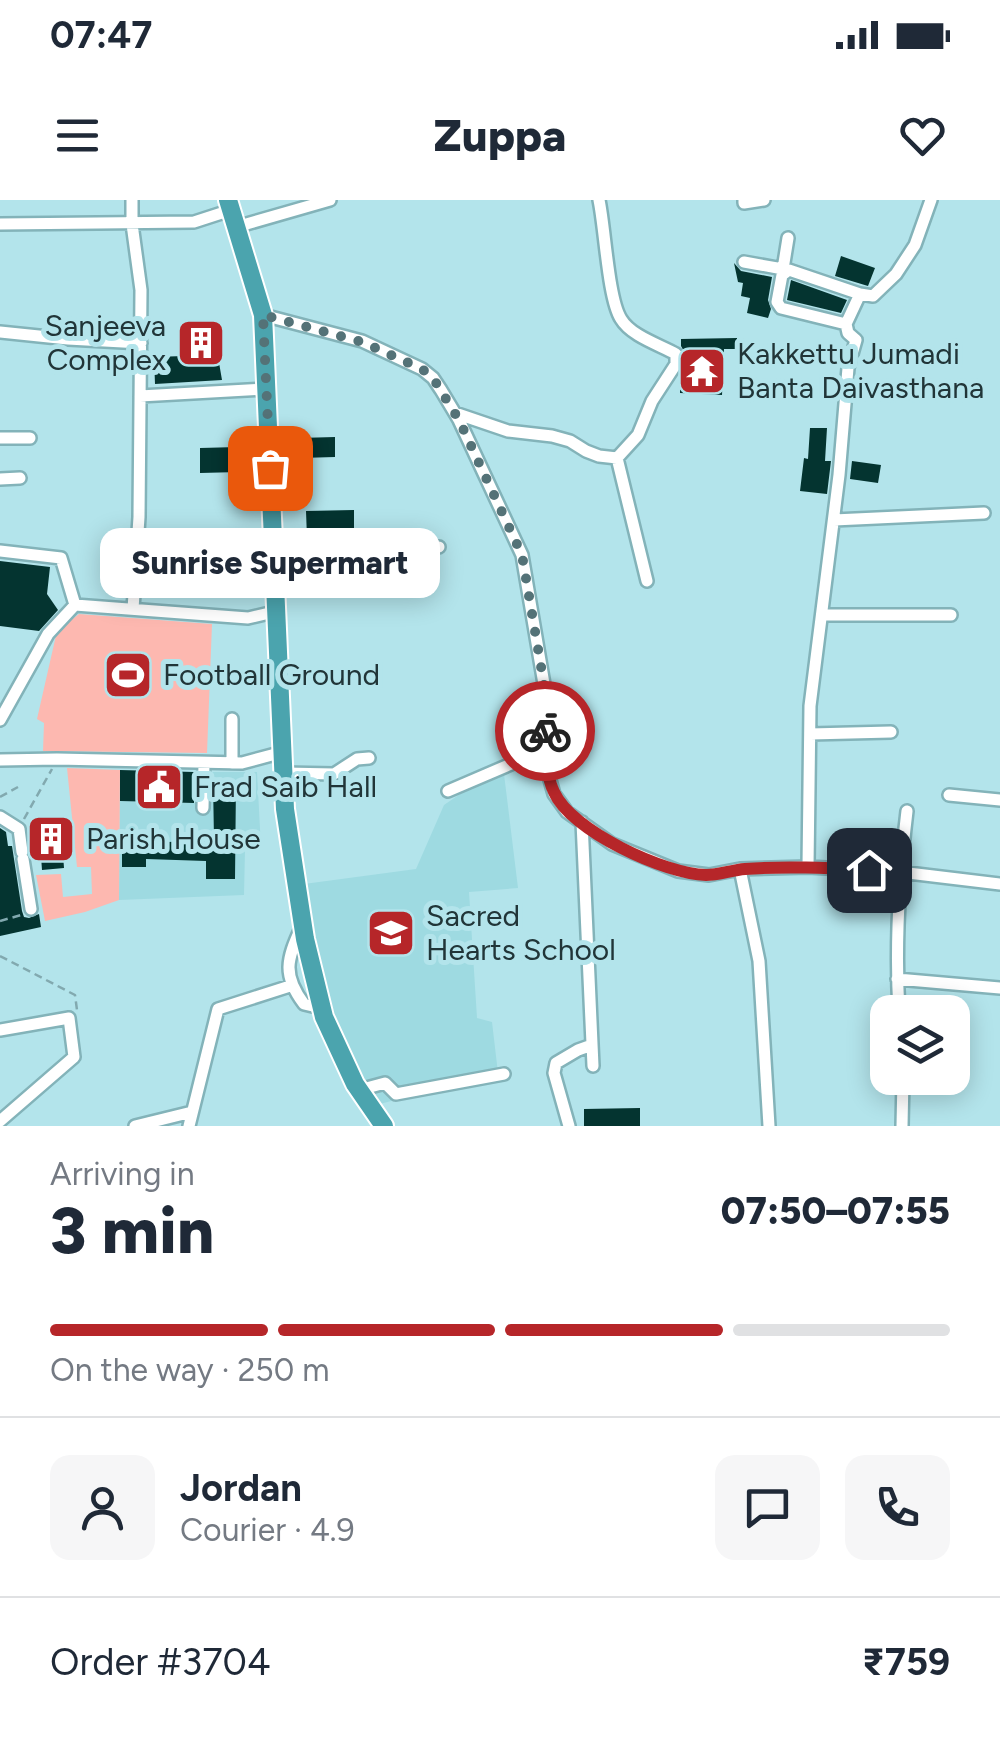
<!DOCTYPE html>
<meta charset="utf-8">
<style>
body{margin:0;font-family:Figtree,sans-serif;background:#f6f6f7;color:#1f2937;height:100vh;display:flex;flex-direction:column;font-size:38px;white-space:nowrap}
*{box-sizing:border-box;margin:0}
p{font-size:32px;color:#747a83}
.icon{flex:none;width:55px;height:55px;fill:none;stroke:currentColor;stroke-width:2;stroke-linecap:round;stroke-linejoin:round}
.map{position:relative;height:926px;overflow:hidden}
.details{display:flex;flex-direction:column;background:#fff;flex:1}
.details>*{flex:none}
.controls{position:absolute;left:870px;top:795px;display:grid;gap:20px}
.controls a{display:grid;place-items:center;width:100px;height:100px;border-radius:20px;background:#fff;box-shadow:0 5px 25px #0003;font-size:50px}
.pin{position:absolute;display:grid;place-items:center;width:85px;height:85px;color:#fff;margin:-42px;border-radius:20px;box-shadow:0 5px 15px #0006}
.courier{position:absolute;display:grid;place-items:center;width:100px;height:100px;margin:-50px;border:8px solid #b62629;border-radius:50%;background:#fff;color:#222;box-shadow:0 2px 12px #0007}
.bubble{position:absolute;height:70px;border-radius:20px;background:#fff;box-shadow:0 5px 25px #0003;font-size:32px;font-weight:800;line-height:70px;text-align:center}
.head em{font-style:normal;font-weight:800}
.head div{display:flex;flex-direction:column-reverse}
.head{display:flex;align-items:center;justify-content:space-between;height:170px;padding:0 50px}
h1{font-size:65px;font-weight:800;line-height:75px}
.bar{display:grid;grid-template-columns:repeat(4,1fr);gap:15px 10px;align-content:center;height:120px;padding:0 50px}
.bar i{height:12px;border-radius:8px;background:#e0e1e3}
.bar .on{background:#b62629}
.bar p{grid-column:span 4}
.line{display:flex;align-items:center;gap:25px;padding:0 50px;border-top:2px solid #e0e1e3}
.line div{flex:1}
.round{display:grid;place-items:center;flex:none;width:105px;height:105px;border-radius:20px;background:#f6f6f7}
.status{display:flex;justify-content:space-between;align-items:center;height:70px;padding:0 50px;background:#fff;direction:ltr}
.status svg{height:28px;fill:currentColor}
header{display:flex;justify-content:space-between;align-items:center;height:130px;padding:0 50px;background:#fff;font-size:45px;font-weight:800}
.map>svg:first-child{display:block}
</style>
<div class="status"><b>07:47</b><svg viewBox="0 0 49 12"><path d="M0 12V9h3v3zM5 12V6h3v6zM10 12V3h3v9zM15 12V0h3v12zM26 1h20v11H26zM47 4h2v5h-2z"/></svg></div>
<header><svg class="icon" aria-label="menu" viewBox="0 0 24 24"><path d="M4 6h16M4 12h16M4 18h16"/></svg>Zuppa<svg class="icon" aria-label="heart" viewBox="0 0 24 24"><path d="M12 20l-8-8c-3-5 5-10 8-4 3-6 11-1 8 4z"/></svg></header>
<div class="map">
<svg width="1000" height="926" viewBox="0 0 1000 926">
<rect width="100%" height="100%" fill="#b3e4eb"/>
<!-- built -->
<path fill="#9edae1" d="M494,571L504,574L518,688L469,692L477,818L492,822L498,873L376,905L332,833L316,776L304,684L416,669L444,605Z
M198,572H257L261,648L245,650L244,695L119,700L120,601L196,603Z"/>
<!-- green -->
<path fill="#fdb8b0" d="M79,414L212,424L207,553L43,551L44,523L37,519L57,431Z
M67,568L120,570L119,700L85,712L45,721L36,675L61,674L63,697L92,694L91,667H77Z"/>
<!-- building -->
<path fill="#043430" d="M841,56L875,68L868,86L835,76Z
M734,63L741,71L772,77L768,100L771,109L768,118L747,113L750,98L741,96L743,83L738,82Z
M791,80L847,100L841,113L787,100Z
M219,132L220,151H217L222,180L155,184L154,157L184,156L183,134Z
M737,138V149H724L722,195L680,193V175L685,164V153L681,146V139Z
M810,228H827L825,261H831L827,294L800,291L804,258L808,259Z
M335,237V257L300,258L299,238Z
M238,247L239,272L200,273V248Z
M852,261L881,265L878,283L850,279Z
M354,310V338H307L306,311Z
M0,361L50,367L47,394L58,410L39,431L0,426Z
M120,570L194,572V603L120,601Z
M213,581H236L235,679H206V661L146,659V667H122V637H144V643L214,640Z
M61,627L64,668L42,670L39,629Z
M0,628L6,632L8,646H12L22,711L24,717L29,718L39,714L41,727L0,736Z
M640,908V926H584V909Z"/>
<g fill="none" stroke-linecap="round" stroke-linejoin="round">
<!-- minor casing -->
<g stroke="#83b3b9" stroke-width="16">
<path id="minor" d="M132,0V24L141,90L139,317L133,409
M744,0V3L764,0
M0,24L194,22L231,10
M236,27L330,0
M744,62L783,69L785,73
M783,69L788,38
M263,115L362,141L422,169L433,178L441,190L459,220L522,355L544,484L546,566L554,594L567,612L612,644L678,671L709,675L740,669L808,667L900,672L1000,684
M846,124L781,108L777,102L782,75L789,70L860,94
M0,132L68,139L141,143
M140,196L266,189
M455,213L508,231L552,236L570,241L586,251L599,256L617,258L638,235L652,201L676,164V154C660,145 631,136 621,119C608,99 605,28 599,0
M0,238H30
M617,258L647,381
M0,279L20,278
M834,320L984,313
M274,348L439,347
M0,351L61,358L75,405
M75,405L248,418L278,411
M823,415H951
M0,520L48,434L75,405
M810,534L891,532
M0,560L57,559L242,563L283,552
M232,563V519
M284,573L334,574L357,559L369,558
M448,591L546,549
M949,595L1000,600
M203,608L204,563
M0,617L19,629L22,652
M582,622L593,866
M23,659L31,709
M808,667L810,506L839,275L848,168L856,140L848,133L846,124L860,94L873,96L896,74L915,45L931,0
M740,669L759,761L769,926
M301,728C287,759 282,775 304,804L321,808
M897,779L1000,788
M899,812C895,745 899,678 907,611
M0,830L69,818L74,857L0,921
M359,890L385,883L396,894L504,874
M135,926L192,912
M189,926L218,809L290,786
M569,926L554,873L556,863L578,850L592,845
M902,926L903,878"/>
</g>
<!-- highway casing -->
<g stroke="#fff" stroke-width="22">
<path id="highway" d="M228,0L263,115L285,609L305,739L324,817L355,884L384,926"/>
</g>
<!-- path -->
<path stroke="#82a9af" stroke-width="2.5" stroke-dasharray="8 5" stroke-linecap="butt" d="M0,597L18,587
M24,619L52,569
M0,721L21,715
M0,756L75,795L77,810"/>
<!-- minor -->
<use href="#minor" stroke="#fff" stroke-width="11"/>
<!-- highway -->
<use href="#highway" stroke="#4ba4ae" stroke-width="18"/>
</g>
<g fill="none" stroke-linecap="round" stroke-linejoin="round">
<!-- done -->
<path stroke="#547277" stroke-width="10" stroke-dasharray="0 18" d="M270,268L263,115L362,142L422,169L433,178L459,220L522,355L544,484L545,531"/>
<!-- route -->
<path stroke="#b62629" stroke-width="12" d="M545,531C546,552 545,573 554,592C571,631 665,674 706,675C719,675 732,670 745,669C786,666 827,668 869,670"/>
</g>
<!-- icons -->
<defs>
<g id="building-square" transform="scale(2.5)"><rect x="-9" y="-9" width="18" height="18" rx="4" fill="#b62629" stroke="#b3e4eb"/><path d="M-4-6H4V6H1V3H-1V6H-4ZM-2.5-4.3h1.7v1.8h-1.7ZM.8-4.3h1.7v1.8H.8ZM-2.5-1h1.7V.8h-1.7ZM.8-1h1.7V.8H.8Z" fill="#fff"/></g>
<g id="temple-square" transform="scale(2.5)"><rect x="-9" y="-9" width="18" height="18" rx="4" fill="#b62629" stroke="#b3e4eb"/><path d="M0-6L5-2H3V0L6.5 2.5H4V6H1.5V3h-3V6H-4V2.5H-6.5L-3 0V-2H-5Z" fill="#fff"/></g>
<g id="stadium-square" transform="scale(2.5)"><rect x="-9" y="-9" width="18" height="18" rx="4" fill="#b62629" stroke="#b3e4eb"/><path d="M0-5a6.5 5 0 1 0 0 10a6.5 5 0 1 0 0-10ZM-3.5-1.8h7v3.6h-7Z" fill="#fff"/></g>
<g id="civic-square" transform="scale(2.5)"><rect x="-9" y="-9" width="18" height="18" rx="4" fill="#b62629" stroke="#b3e4eb"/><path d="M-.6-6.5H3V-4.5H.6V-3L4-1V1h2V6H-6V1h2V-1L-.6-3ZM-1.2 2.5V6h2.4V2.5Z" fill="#fff"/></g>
<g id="school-square" transform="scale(2.5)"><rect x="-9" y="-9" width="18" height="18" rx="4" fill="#b62629" stroke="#b3e4eb"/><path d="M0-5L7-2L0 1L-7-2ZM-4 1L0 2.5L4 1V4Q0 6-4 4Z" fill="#fff"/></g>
</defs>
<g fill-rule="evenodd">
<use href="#building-square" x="201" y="143"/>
<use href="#temple-square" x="702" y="171"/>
<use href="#stadium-square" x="128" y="475"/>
<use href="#civic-square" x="159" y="587"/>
<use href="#building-square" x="51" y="639"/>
<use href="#school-square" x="391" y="733"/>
</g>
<g text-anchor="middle" stroke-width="10" stroke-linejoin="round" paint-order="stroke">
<!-- poi labels -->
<g font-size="30" fill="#213538" stroke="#b3e4eb" text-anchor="start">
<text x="166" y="136" text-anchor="end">Sanjeeva<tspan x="166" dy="34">Complex</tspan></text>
<text x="737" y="164">Kakkettu Jumadi<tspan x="737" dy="34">Banta Daivasthana</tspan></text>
<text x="163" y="485">Football Ground</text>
<text x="194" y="597">Frad Saib Hall</text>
<text x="86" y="649">Parish House</text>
<text x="426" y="726">Sacred<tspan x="426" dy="34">Hearts School</tspan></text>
</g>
</g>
</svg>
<div class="controls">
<a><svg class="icon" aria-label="layers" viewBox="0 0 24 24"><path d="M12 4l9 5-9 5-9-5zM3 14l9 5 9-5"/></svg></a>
</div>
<div class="pin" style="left:270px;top:268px;background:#ea580c"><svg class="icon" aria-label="bag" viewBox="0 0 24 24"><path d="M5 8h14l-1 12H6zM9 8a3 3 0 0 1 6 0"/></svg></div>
<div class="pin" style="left:869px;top:670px;background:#1f2937"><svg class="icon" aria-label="home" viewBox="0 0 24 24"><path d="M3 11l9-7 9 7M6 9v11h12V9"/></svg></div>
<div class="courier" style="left:545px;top:531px"><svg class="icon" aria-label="bike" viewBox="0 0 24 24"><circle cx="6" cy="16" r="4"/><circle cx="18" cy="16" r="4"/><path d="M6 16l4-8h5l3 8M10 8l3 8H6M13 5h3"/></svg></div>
<div class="bubble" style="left:100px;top:328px;width:340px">Sunrise Supermart</div>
</div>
<section class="details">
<div class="head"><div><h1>3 min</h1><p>Arriving in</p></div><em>07:50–07:55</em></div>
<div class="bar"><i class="on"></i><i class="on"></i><i class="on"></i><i></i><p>On the way · 250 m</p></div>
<div class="line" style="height:180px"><a class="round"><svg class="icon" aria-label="person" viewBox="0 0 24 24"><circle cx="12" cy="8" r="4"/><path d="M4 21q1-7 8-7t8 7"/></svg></a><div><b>Jordan</b><p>Courier · 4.9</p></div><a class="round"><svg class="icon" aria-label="chat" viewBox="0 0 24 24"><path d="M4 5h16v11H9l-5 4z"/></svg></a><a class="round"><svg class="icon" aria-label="phone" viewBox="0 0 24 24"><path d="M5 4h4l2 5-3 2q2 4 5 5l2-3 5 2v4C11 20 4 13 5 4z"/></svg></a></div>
<div class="line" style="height:130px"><div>Order #3704</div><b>₹759</b></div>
</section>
